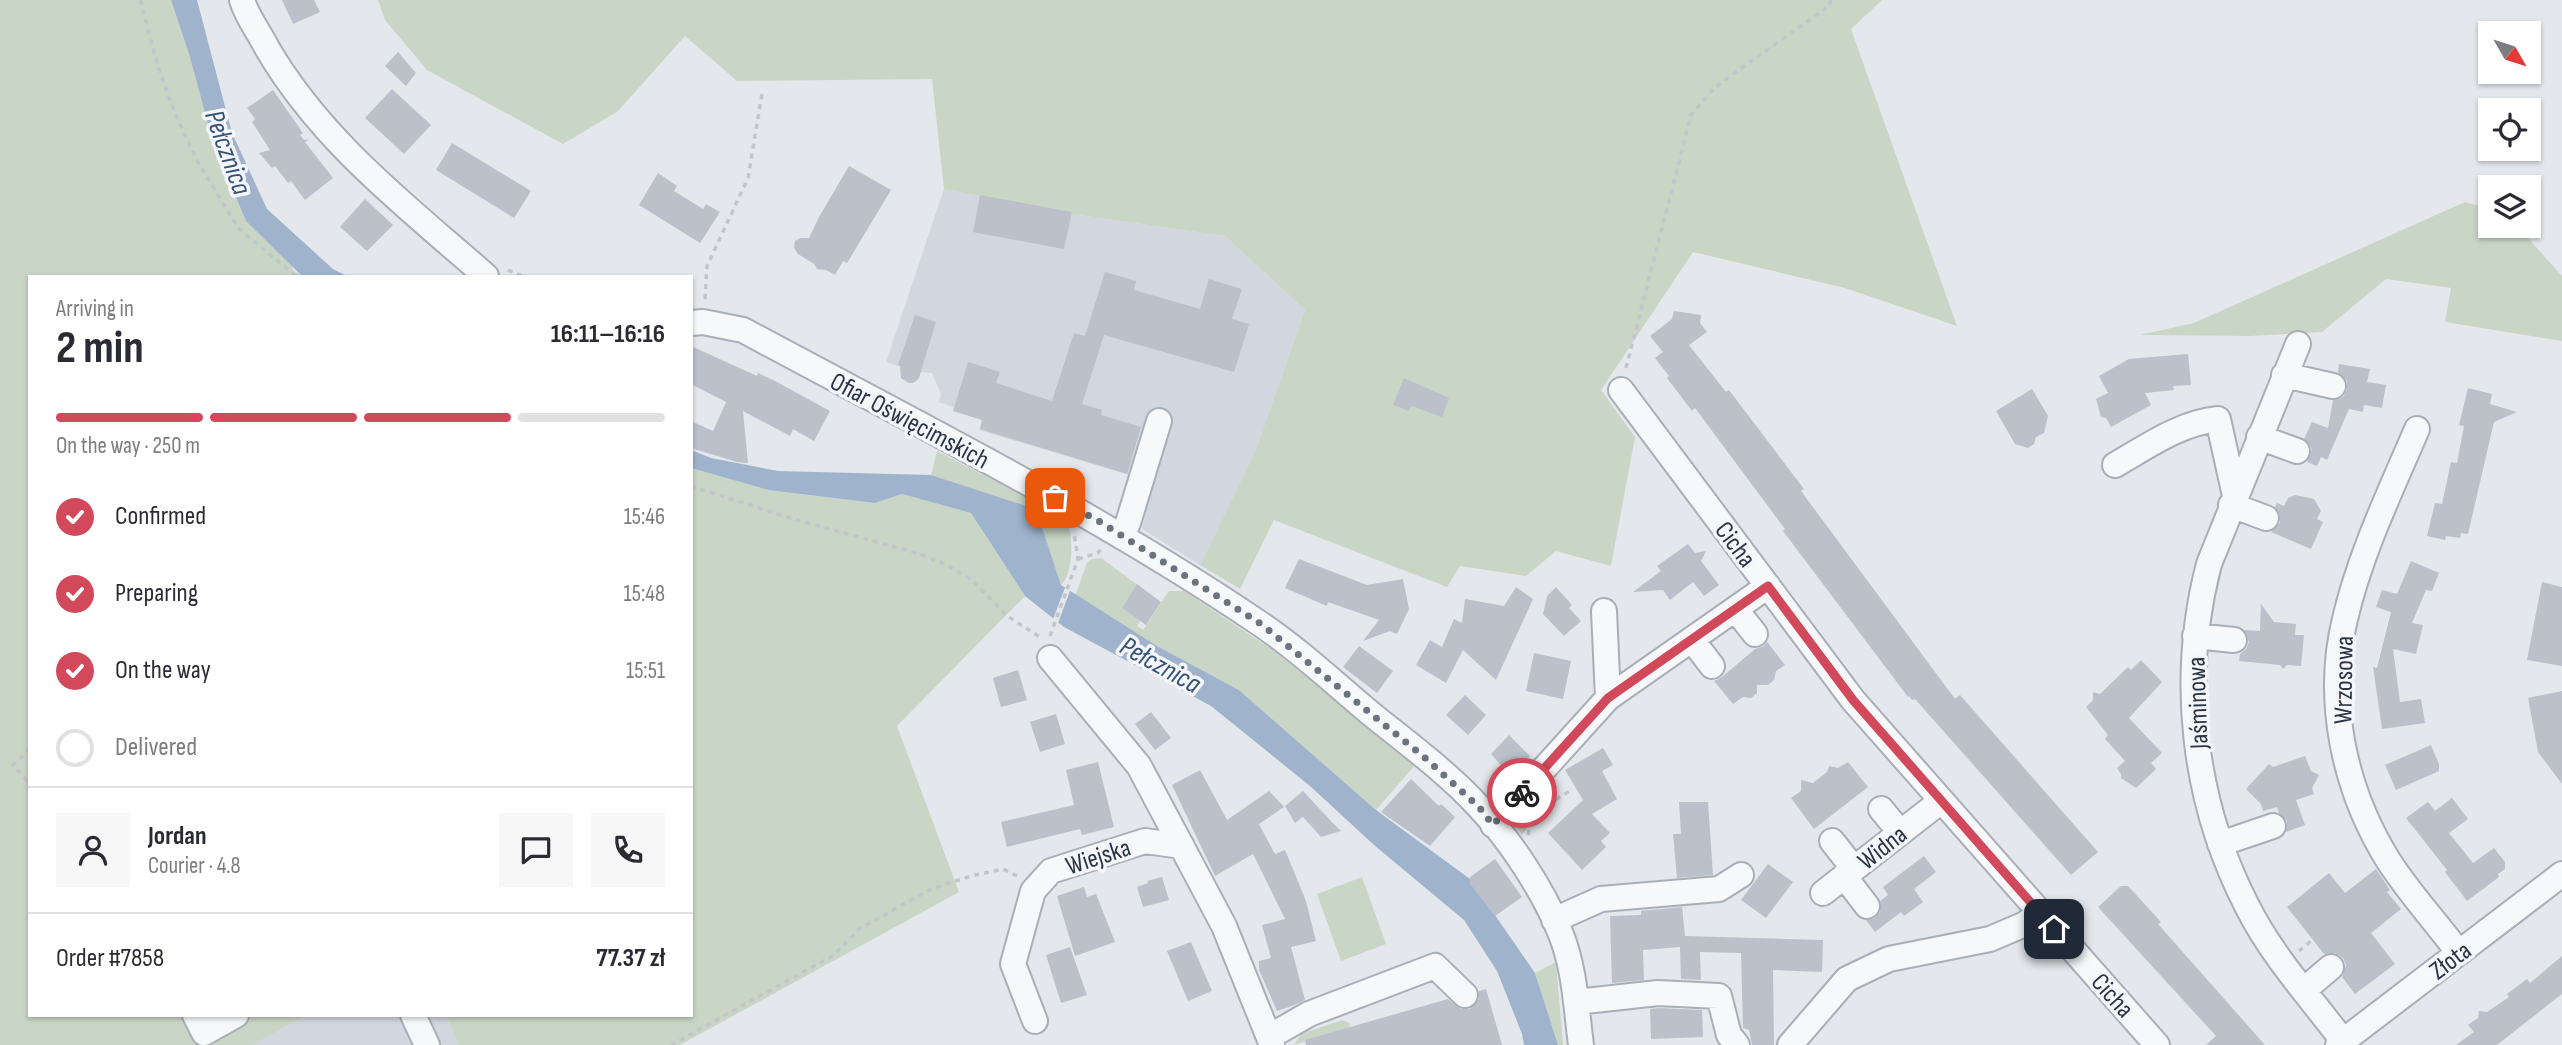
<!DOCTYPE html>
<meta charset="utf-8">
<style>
body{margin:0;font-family:"Sofia Sans Condensed",sans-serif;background:#f7f7f7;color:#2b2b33;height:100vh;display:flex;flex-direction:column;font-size:26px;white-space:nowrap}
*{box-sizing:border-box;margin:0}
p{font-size:23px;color:#7c7c81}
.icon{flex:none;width:38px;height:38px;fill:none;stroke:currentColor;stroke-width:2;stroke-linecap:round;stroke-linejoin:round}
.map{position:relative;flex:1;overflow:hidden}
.details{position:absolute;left:28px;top:275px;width:665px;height:742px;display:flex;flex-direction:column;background:#fff;border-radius:0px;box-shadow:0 2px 5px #0004}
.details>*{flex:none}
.needle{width:46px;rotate:129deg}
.controls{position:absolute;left:2478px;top:21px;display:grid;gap:14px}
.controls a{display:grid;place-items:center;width:63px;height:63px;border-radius:0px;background:#fff;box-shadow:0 2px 5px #0004;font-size:35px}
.pin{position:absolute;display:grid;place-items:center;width:60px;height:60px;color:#fff;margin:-30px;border-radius:14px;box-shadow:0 4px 10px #0006}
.courier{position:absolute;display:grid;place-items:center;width:70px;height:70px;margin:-35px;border:5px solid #d1495b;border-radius:50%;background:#fff;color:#222;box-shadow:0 2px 9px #0007}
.headline em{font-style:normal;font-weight:700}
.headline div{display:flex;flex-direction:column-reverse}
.headline{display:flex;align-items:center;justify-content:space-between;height:119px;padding:0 28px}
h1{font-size:46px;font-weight:700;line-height:52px}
.bar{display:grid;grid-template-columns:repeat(4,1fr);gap:10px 7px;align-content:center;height:84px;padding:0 28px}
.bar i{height:9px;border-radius:5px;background:#e1e1e2}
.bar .selected{background:#d1495b}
.bar p{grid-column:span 4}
.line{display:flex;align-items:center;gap:18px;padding:0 28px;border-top:2px solid #e1e1e2}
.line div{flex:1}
.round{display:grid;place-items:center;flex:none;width:74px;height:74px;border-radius:0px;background:#f7f7f7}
ol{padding:0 28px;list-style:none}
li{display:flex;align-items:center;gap:21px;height:77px}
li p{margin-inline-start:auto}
li .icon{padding:7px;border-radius:50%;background:#d1495b;color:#fff;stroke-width:4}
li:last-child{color:#7c7c81}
li i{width:38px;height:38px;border:4px solid #e1e1e2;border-radius:50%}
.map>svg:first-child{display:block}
</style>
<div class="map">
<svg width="2562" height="1045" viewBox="0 0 2562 1045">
<rect width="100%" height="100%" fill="#e4e7ec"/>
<!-- built -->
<path fill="#d2d6de" d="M944,189L1072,214L1225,236L1305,310L1255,452L1200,565L1142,529L1153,482L979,430L983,418L939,402L941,394L932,373L920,372L917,381L909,383L901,378L902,367L886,362Z
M306,1015H446L459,1045H253Z"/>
<!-- green -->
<path fill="#c9d6c5" d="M0,0H171L190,57L294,271L302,276H30V1015H306L253,1045H0Z
M378,0H1882L1851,29L1957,326L1845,288L1693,252L1601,390L1635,437L1611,566L1556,551L1526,576L1460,566L1447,587L1274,520L1240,589L1200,565L1255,452L1305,310L1225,236L1072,214L944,189L932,79L737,81L685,36L618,111L563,144L427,70L385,20Z
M2465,202L2490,209V226H2517L2562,276V341L2445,322L2451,288L2386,279L2322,332L2250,336L2140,335L2194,323Z
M937,451L1065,517C1074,531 1074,574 1061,585L1036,509L931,475Z
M691,468L768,490L875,503L902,494L971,513L1025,596L897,726L959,892L680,1045H459L446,1015H691Z
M1101,558L1150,594L1137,585L1122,608L1140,621L1137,626L1143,630L1169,591H1184L1271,649L1416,764L1376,810L1239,690L1157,646L1075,596L1087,563L1092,559Z
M1535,789L1526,830L1522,835L1511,819Z
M1362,877L1386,944L1341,961L1317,894Z
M1556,962L1563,1045H1558L1535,973Z
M1342,1020L1349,1023L1350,1027L1294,1045L1301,1034Z"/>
<!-- water -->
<path fill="#9fb4cc" d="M171,0H197L232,133L267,209L333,269L347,276H302L246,221L213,142L190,57Z
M691,450L711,458L778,471L931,475L1036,509L1061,585L1157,646L1239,690L1376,810L1470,879L1535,973L1558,1045H1524L1522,1034L1497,971L1464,920L1374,845L1310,786L1211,706L1064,627L1025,596L971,513L902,494L875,503L768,490L691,468Z"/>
<!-- pier -->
<path fill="#e4e7ec" d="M1066,585L1071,588L1057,626L1052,622Z"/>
<!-- building -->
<path fill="#bbc0ca" d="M282,0H314L320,12L293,24Z
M398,52L416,73L406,86L385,66Z
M392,89L431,125L404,154L365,118Z
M273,90L303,133L300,135L304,140L309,139L305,142L333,178L305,200L291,181L288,183L275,166L272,168L259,153L270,150L252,122L255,119L247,108Z
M452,143L531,191L514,218L436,170Z
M849,166L891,190L847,263L843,261L835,275L826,270L817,269L814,264L798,254L794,248L795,241L800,238H809L819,217Z
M658,173L677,186L674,191L703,209L706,204L720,212L700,243L639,205Z
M980,195L1072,212L1064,249L973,232Z
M365,199L393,225L367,251L340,227Z
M1105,272L1136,281L1134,290L1200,309L1209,279L1242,289L1232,319L1249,324L1234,372L1104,335L1082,404L1102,410L1101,415L1141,427L1127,474L980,429L982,420L953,411L968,362L1000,372L996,383L1052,401L1074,333L1085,336Z
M1674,311L1701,315L1700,323L1707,332L1689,345L1726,392L1729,390L1804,489L1801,491L1955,699L1960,695L2098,852L2071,875L1915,699L1912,700L1909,696L1908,697L1783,531L1785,529L1695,408L1692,411L1667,378L1669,376L1655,358L1663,352L1650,336L1672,319Z
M915,315L936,322L919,378L913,383H909L901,378L900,366L898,365Z
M691,346L757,376L758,373L775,381L830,411L814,441L793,429L790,436L743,411L748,463L737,462L691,448V421L713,431L726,402L691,384Z
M2188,354L2191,385L2173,386L2174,390L2145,393L2151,405L2111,427L2106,418L2101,417L2096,399L2108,393L2099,376L2129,359Z
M2339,364L2370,369L2367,382L2386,385L2382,408L2364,405L2363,412L2349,409L2327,460L2321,457L2317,466L2307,462L2312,449L2304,439L2312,422L2328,428L2333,400L2343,397L2347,390V381L2338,372Z
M1404,378L1449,398L1442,417L1411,406L1409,411L1393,405Z
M2468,388L2492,394L2490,404L2517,412L2494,422L2468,534L2461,533L2460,538L2446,536L2445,540L2427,536L2435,503L2442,504L2451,462L2457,463L2464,426L2459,425Z
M2032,389L2048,416L2044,433L2036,437L2034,444L2028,448L2015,444L1996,411Z
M2295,495L2314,499L2321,511L2317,519L2323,522L2311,549L2271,532L2280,523V515L2275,507L2277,503L2284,506L2288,498Z
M1688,544L1695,553L1706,551L1701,561L1719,585L1704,596L1693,582L1670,600L1663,590L1633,592L1661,571L1657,566Z
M1299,559L1367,585L1403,579L1409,609L1397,634L1390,631L1363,641L1379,620L1328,602L1327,606L1285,588Z
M2411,561L2439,573L2432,591L2426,590L2412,623L2423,625L2416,654L2393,649L2400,702L2421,699L2425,723L2382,729L2373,667L2377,668L2391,612L2376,607L2382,590L2397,594Z
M2542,582L2562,587V666L2527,660Z
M1137,584L1161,602L1146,625L1122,608Z
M1516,587L1533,599L1496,680L1463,650L1446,683L1416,665L1430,640L1442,647L1454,619L1462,623L1465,599L1504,606Z
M1556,587L1572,605L1569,608L1581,621L1564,636L1543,614L1547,596Z
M2261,604L2274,622L2296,624L2295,635H2304L2301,666L2287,665L2283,669L2280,665L2239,661L2240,654L2246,649L2249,642L2244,630L2260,631Z
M1767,642L1785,665L1776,671L1774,680L1768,685H1757V693L1751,698L1743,697L1733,704L1714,681L1722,677L1755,649L1764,646Z
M1359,646L1393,671L1377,693L1343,667Z
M1534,653L1571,661L1563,699L1526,691Z
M2141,660L2162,682L2129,718L2162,753L2151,763L2156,769L2136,788L2121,778V774L2117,768L2125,761L2105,739L2108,735L2086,707L2093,700V692L2100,694L2128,667L2131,670Z
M1018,670L1027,700L1001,707L993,678Z
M2562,691V784L2538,752L2528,698Z
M1465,695L1486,715L1468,735L1446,715Z
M1151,712L1171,738L1155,750L1135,724Z
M1056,714L1065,744L1040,752L1030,722Z
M1509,735L1530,756L1511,776L1491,754Z
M2431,745L2439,764V771L2396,790L2385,765Z
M1603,748L1613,765L1602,771L1617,799L1592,814L1610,833L1601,841L1606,847L1582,870L1548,833L1583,800L1565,770Z
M2305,756L2311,771L2319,775L2312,788L2314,794L2296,800L2305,825L2286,832L2287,821L2279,813L2277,807L2263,811L2261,804L2246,789L2269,764L2273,767Z
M1098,762L1114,827L1082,835L1080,829L1007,847L1001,822L1074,805L1066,770Z
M1848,762L1868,787L1814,829L1791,798L1801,791V780L1813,783L1827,772L1829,766L1838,768Z
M1200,770L1227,820L1269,791L1284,807L1259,824L1275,854L1285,850L1306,901L1316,941L1291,947L1305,1000L1292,1006L1277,1011L1259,970V961L1271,958L1262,925L1285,919L1253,854L1215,876L1172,785Z
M1411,779L1439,806L1441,804L1455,817L1430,846L1381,812Z
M1303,791L1331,821L1341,831L1321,837L1303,817L1295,823L1285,806Z
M2452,798L2468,819L2449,833L2473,863L2494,848L2505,862V869L2498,874L2499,877L2467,901L2445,872L2447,870L2406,818L2428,802L2435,811Z
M1679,802H1708L1713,875L1677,878L1673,834H1681Z
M1924,856L1936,872L1914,889L1923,902L1904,916L1901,912L1875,932L1866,920L1875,918L1880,912V901L1888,895L1883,887Z
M1495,859L1522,897L1495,916L1470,884V877Z
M1768,864L1793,882L1766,918L1741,900Z
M2376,869L2390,890L2387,892L2401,909L2371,933L2395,964L2355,994L2342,977L2346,965L2343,958L2335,953L2324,954L2287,907L2329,873L2345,893Z
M1162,877L1169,900L1143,907L1137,887L1148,883L1147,881Z
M2121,886H2128L2161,922L2158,924L2265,1045H2206L2216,1036L2098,907Z
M1084,887L1087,897L1096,894L1115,942L1075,956L1057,896Z
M1682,907L1685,936L1823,940L1822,972L1773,970L1774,1045H1752L1749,1030L1743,1028L1741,953L1700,952L1701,980L1681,979L1680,947L1643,950L1644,980L1612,983L1610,916L1641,915V911Z
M1191,942L1212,991L1188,1001L1167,951Z
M1070,947L1087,995L1061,1003L1046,955Z
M2562,956V994L2497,1045H2456L2474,1032L2468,1025L2478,1018L2479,1011L2487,1012L2509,997L2507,994L2527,979L2530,983Z
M1486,989L1502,1045H1306L1305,1040L1448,999L1461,1009H1470L1479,999V991Z
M1658,1008L1702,1010L1703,1037L1651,1039L1650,1009Z"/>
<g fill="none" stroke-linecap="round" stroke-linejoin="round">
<!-- minor casing -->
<g stroke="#a9aeb7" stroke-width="28">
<path id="minor" d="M242,0C247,17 259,32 267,48C321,141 406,206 486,276
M691,323L703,322L743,330C917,424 1095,512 1259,623C1298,649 1334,683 1370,713C1407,743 1447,772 1479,807C1510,840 1543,890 1560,932C1575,968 1576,1007 1581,1045
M2298,344L2209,564C2179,679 2193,801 2247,906C2272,956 2310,997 2343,1041
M2284,375L2333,386
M1621,390L1853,700L2157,1045
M2417,429C2391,490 2360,554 2345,619C2325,700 2344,789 2388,860C2409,893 2436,922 2459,953
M2259,437L2297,451
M2115,465C2148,446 2180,423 2218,419L2235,496
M2231,505L2266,518
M1121,536L1128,523L1159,421
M1736,610L1755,634
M1604,611L1608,698
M2195,636L2234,640
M1692,640L1712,666
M1050,658L1139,766L1224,926L1272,1045
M1881,809L1900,832
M1493,825L1608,698L1768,586
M1832,841L1854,869
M2220,844L2273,826
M1844,876L1867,906
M1823,893L1941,801
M1554,920L1601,899L1719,889L1741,875
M2304,990L2331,967
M1576,1002L1658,993L1719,996L1729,1035L1737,1045
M195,1015L204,1033L236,1015
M413,1015L427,1045
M1035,1021L1013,964L1033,891L1051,871L1145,841L1182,846
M1269,1037L1309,1014L1435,966L1465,995
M1790,1045L1847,979L1889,959L1990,939L2025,924L2040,913
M2338,1045L2562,874"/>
</g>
<!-- path -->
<path stroke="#c2c5cb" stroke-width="3.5" stroke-dasharray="5 5" stroke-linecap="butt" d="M140,0L159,70L178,121L198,162L238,228L296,276
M508,270L522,276
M705,299L707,266L748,178L762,94
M1626,368L1691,115L1715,87L1829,6L1831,0
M691,486L793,519L920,554L947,565L972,580L1007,616L1043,639
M1078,559L1098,553L1101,549
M1050,636L1078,559L1074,533
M30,779L27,781L30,784
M27,781L13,765L30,749
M1539,810L1573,789
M1528,835L1533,815
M2299,951L2311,941
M671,1045L834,955L859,929L931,889L971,876L1003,869L1017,876"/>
<!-- minor -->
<use href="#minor" stroke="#f7f8fa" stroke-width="24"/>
</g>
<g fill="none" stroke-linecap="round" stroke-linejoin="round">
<!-- done -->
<path stroke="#6c737f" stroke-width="7" stroke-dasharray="0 12.6" d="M1055,498L1097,520L1261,624L1424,757L1479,807L1493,825L1522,793"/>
<!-- route -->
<path stroke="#d1495b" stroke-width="9" d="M1522,793L1608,698L1768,586L1853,700L2054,929"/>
</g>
<g text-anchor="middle" stroke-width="7" stroke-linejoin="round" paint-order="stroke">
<!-- street labels -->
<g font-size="26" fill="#2b3445" stroke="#f4f6f9">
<text transform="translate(910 420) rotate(28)" y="9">Ofiar Oświęcimskich</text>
<text transform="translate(1736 544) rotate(53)" y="9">Cicha</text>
<text transform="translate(2343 680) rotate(-89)" y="9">Wrzosowa</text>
<text transform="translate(2197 703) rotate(-92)" y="9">Jaśminowa</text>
<text transform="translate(1882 847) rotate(-38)" y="9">Widna</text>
<text transform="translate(1098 856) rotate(-18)" y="9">Wiejska</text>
<text transform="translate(2450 960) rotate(-37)" y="9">Złota</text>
<text transform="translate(2113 995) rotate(48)" y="9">Cicha</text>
</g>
<!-- water labels -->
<g font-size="28" font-style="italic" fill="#34527a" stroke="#f4f6f9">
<text transform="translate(229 152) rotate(70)" y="10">Pełcznica</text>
<text transform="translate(1161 664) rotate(29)" y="10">Pełcznica</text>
</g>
</g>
</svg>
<div class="controls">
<a><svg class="needle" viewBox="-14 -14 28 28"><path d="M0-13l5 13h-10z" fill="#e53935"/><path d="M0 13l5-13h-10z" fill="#7c7c81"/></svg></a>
<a><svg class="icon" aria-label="locate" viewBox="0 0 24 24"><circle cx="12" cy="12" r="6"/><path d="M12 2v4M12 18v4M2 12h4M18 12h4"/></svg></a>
<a><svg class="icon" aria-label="layers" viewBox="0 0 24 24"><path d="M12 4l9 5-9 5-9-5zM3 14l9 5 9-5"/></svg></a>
</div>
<div class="pin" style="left:1055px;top:498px;background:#ea580c"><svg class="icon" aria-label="bag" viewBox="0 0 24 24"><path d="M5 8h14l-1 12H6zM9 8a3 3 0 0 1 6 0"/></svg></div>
<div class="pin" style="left:2054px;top:929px;background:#1f2937"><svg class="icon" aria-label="home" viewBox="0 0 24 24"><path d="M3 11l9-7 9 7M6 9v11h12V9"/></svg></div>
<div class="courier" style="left:1522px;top:793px"><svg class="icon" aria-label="bike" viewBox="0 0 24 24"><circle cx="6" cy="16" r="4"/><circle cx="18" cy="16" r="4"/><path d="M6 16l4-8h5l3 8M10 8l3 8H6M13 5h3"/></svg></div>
<section class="details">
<div class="headline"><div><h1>2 min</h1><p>Arriving in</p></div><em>16:11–16:16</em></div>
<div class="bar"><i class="selected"></i><i class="selected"></i><i class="selected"></i><i></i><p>On the way · 250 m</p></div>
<ol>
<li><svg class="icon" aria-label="check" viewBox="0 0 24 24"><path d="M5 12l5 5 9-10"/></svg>Confirmed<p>15:46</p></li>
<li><svg class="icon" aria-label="check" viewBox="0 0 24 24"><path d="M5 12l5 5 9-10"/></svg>Preparing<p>15:48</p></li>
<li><svg class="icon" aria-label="check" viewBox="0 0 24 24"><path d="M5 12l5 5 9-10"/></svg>On the way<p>15:51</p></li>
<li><i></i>Delivered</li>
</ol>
<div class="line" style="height:126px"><a class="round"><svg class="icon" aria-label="person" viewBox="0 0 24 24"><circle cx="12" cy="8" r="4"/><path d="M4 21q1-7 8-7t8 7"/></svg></a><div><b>Jordan</b><p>Courier · 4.8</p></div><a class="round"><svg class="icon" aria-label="chat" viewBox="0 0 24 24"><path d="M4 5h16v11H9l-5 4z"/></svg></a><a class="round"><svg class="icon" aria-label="phone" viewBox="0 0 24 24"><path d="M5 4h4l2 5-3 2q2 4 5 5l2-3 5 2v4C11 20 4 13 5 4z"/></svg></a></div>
<div class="line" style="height:91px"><div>Order #7858</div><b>77.37 zł</b></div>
</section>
</div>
